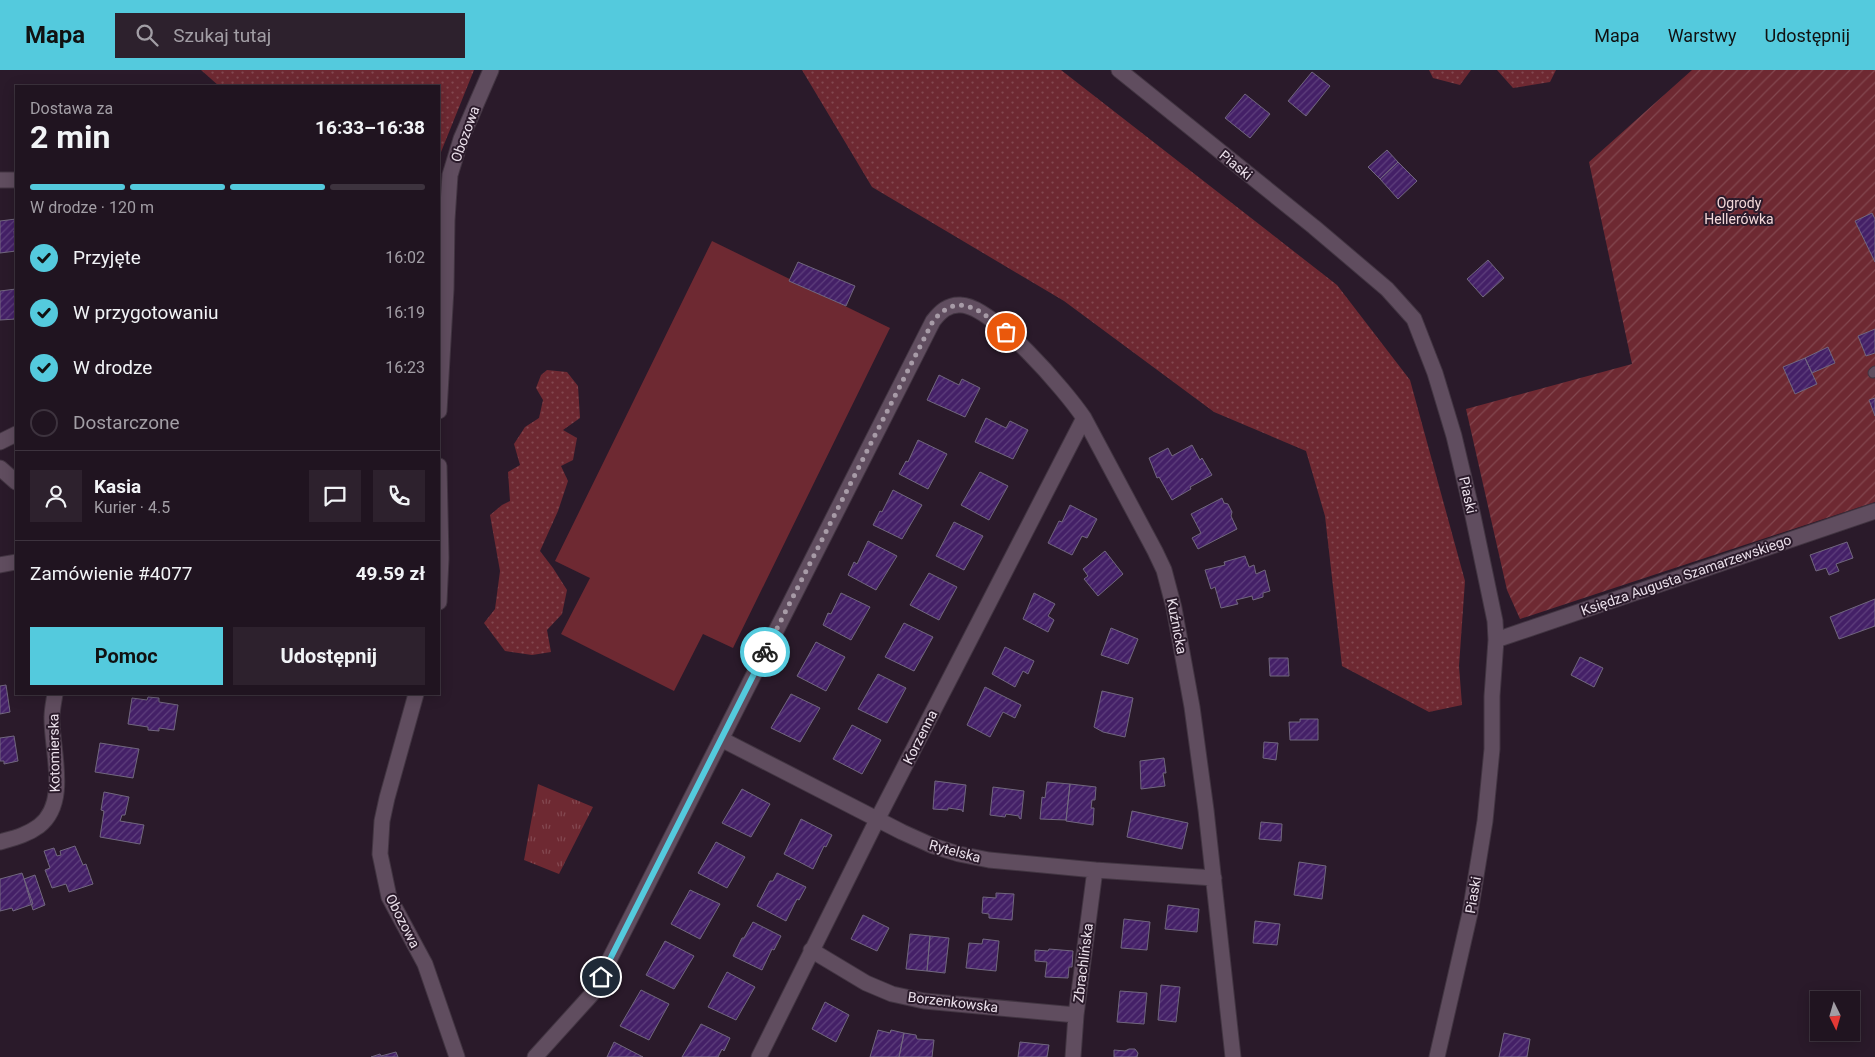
<!DOCTYPE html>
<html lang="pl">
<meta charset="utf-8">
<style>
body{margin:0;font-family:Roboto,sans-serif;background:#2d212d;color:#f1f3f6;height:100vh;display:flex;flex-direction:column;font-size:19px;white-space:nowrap}
*{box-sizing:border-box;margin:0}
p{font-size:16px;color:#a29ea5}
.icon{flex:none;width:28px;height:28px;fill:none;stroke:currentColor;stroke-width:2;stroke-linecap:round;stroke-linejoin:round}
.map{position:relative;flex:1;overflow:hidden}
.side{position:absolute;left:15px;top:15px;width:425px;height:610px;display:flex;flex-direction:column;background:#201420;border-radius:0px;box-shadow:0 2px 12px #0003,0 0 0 1px #3d333e}
.side>*{flex:none}
.needle{width:32px;rotate:175deg}
.tools{position:absolute;left:1810px;top:921px;display:grid;gap:10px}
.tools a{display:grid;place-items:center;width:50px;height:50px;border-radius:0px;background:#201420;box-shadow:0 2px 12px #0003,0 0 0 1px #3d333e;font-size:25px}
.pin{position:absolute;display:grid;place-items:center;width:42px;height:42px;color:#fff;margin:-21px;border:2px solid #fff;border-radius:50%;box-shadow:0 1px 5px #0007}
.courier{position:absolute;display:grid;place-items:center;width:50px;height:50px;margin:-25px;border:4px solid #54cadd;border-radius:50%;background:#fff;color:#222;box-shadow:0 1px 6px #0007}
.overview em{font-style:normal;font-weight:700}
.overview div{display:flex;flex-direction:column-reverse}
.overview{display:flex;align-items:center;justify-content:space-between;height:85px;padding:0 15px}
h1{font-size:32px;font-weight:700;line-height:38px}
.bar{display:grid;grid-template-columns:repeat(4,1fr);gap:8px 5px;align-content:center;height:60px;padding:0 15px}
.bar i{height:6px;border-radius:4px;background:#3d333e}
.bar .selected{background:#54cadd}
.bar p{grid-column:span 4}
.line{display:flex;align-items:center;gap:12px;padding:0 15px;border-top:1px solid #3d333e}
.line div{flex:1}
.round{display:grid;place-items:center;flex:none;width:52px;height:52px;border-radius:0px;background:#2d212d}
ol{padding:0 15px;list-style:none}
li{display:flex;align-items:center;gap:15px;height:55px}
li p{margin-inline-start:auto}
li .icon{padding:5px;border-radius:50%;background:#54cadd;color:#111;stroke-width:4}
li:last-child{color:#a29ea5}
li i{width:28px;height:28px;border:2px solid #3d333e;border-radius:50%}
.button{display:flex;gap:10px;margin-top:auto;padding:10px 15px}
.button a{flex:1;height:58px;border-radius:0px;background:#54cadd;color:#111;font-size:20px;font-weight:700;line-height:58px;text-align:center}
.button a+a{background:#2d212d;color:#f1f3f6}
header{display:flex;align-items:center;gap:30px;box-sizing:border-box;height:70px;padding:0 25px;background:#54cadd;color:#111}
header strong{font-size:24px}
nav{display:flex;gap:28px;margin-inline-start:auto;font-size:18px}
.search{width:350px;height:45px;background:#2d212d;display:flex;align-items:center;gap:12px;box-sizing:border-box;padding:0 18px;border-radius:0px;color:#a29ea5;font-size:19px}
.map>svg:first-child{display:block}
</style>
<header>
<strong>Mapa</strong>
<div class="search"><svg class="icon" aria-label="search" viewBox="0 0 24 24"><circle cx="10" cy="10" r="6"/><path d="M15 15l6 6"/></svg>Szukaj tutaj</div>
<nav><a>Mapa</a><a>Warstwy</a><a>Udostępnij</a></nav>
</header>
<div class="map">
<svg width="1875" height="987" viewBox="0 0 1875 987">
<defs>
<pattern id="grass-dots" width="8" height="8" patternUnits="userSpaceOnUse" patternTransform="scale(1.25)"><rect width="8" height="8" fill="#6e2932"/><path d="M2 2h.1M6 6h.1" fill="none" stroke="#834850" stroke-width="1.8" stroke-linecap="round"/></pattern>
<pattern id="park-tufts" width="24" height="20" patternUnits="userSpaceOnUse" patternTransform="scale(1.25)"><rect width="24" height="20" fill="#6e2932"/><path d="M3 7l-1-3M5 7V3M7 7l1-3M15 17l-1-3M17 17v-4M19 17l1-3" fill="none" stroke="#834850"/></pattern>
<pattern id="garden-furrows" width="10" height="10" patternUnits="userSpaceOnUse" patternTransform="scale(1.25)"><rect width="10" height="10" fill="#6e2932"/><path d="M-1 1l2-2M0 10L10 0M9 11l2-2" fill="none" stroke="#834850"/></pattern>
<pattern id="building-hatch" width="6" height="6" patternUnits="userSpaceOnUse" patternTransform="scale(1.25)"><rect width="6" height="6" fill="#442067"/><path d="M-1 1l2-2M0 6l6-6M5 7l2-2" fill="none" stroke="#5f407d"/></pattern>
</defs>
<rect width="100%" height="100%" fill="#2a1a2a"/>
<!-- grass -->
<path fill="url(#grass-dots)" d="M201,0H474L439,87V16H219Z
M802,0H1061L1337,215L1410,310L1465,511L1459,596L1462,635L1429,642L1342,596L1325,446L1306,381L1214,342L1064,231L872,117Z
M1429,0H1471L1460,15L1433,8Z
M1497,0H1556L1550,12L1513,18Z
M547,300L567,302L578,316L580,348L563,360L577,368L573,390L561,396L568,411L558,441L540,481L553,498L567,520L562,544L547,560L551,582L532,585L505,581L484,553L495,539L500,501L490,445L502,435L510,431L508,402L520,395L514,374L525,357L539,348L543,330L536,318L541,305Z"/>
<!-- park -->
<path fill="url(#park-tufts)" d="M538,714L593,737L559,804L524,790Z"/>
<!-- garden -->
<path fill="url(#garden-furrows)" d="M1692,0H1875V432L1520,549L1507,520L1466,339L1632,294L1589,92Z"/>
<!-- pitch -->
<path fill="#6e2932" d="M712,171L890,258L733,578L703,564L674,621L561,564L590,508L555,491Z"/>
<!-- building -->
<path fill="url(#building-hatch)" stroke="#71677e" d="M1312,2L1330,16L1306,46L1288,31Z
M1245,24L1270,44L1250,68L1225,48Z
M1387,80L1398,92L1380,109L1368,97Z
M1398,92L1417,111L1398,129L1380,109Z
M1872,143L1875,149V192L1855,151Z
M16,149V161H14L16,181L0,183V151Z
M1488,190L1504,208L1483,227L1467,209Z
M798,192L855,216L846,236L789,211Z
M16,219V249L0,250V221Z
M1875,259V283L1866,286L1858,266Z
M1828,277L1835,293L1812,303L1805,288Z
M1805,288L1817,314L1795,324L1783,297Z
M939,305L959,315L962,309L980,318L965,347L927,330Z
M1875,328V346L1869,330Z
M986,348L1006,358L1010,351L1028,360L1013,389L975,372Z
M918,370L947,384L928,419L899,404L906,391L908,392Z
M1192,375L1200,390L1202,388L1212,405L1190,417L1191,419L1172,430L1159,407L1157,408L1149,388L1168,378L1172,386Z
M980,402L1008,416L989,450L961,435Z
M893,420L922,435L902,469L873,455L880,441L882,442Z
M1222,428L1224,433L1228,434L1232,442L1231,446L1237,459L1198,479L1192,468L1201,463L1191,444Z
M1070,435L1097,449L1087,468L1082,466L1072,485L1048,473L1059,451L1062,452Z
M954,452L983,466L964,500L936,486Z
M868,471L897,486L876,520L848,505L854,492L857,494Z
M1847,472L1853,488L1836,494L1839,501L1829,505L1826,498L1816,501L1810,485Z
M1105,481L1123,504L1098,526L1084,509L1088,506L1083,499Z
M1245,486L1249,497L1254,495L1256,504L1265,500L1270,521L1263,523V527L1253,530L1252,526L1236,530L1238,534L1221,538L1215,517L1211,519L1205,500L1225,495L1224,492Z
M929,503L957,517L939,550L910,535Z
M841,523L870,537L851,570L823,555L828,543L831,544Z
M1034,523L1055,534L1048,546L1054,550L1048,562L1023,549Z
M1875,529V556L1839,569L1830,547Z
M904,553L933,567L914,601L885,587Z
M1111,558L1138,569L1128,594L1101,585Z
M816,572L845,587L826,621L797,606Z
M1005,577L1034,591L1028,604L1023,601L1015,617L992,604Z
M1580,587L1603,598L1594,617L1571,605Z
M1269,588H1288L1289,606H1270Z
M878,604L906,618L887,653L858,639Z
M6,615L10,642L0,644V616Z
M985,617L1021,635L1015,648L1003,642L990,667L967,655Z
M1102,621L1133,628L1125,667L1103,662L1094,657Z
M791,624L820,638L800,672L771,658Z
M148,627L159,628V632L178,635L174,660L159,658V661L148,660V657L128,654L132,628L147,630Z
M1300,649H1318V670H1290L1289,652H1300Z
M852,655L881,670L862,704L833,689Z
M14,666L18,691L4,694V691H0V668Z
M1264,672L1278,673L1276,690L1263,688Z
M100,673L139,679L133,708L95,702Z
M1164,688L1166,703H1163L1165,716L1141,719L1140,691Z
M935,711L966,715L963,742L962,740L948,738V740L933,739Z
M1047,712L1070,714L1066,750L1040,749L1042,727L1045,728Z
M1070,714L1096,717L1095,730H1092L1091,738H1094L1093,755L1066,751Z
M993,717L1024,721L1021,749L1019,748V746L1006,744L1005,747L990,745Z
M742,719L770,734L751,767L722,753Z
M104,722L129,727L125,745H122L120,751L144,755L140,774L100,767L104,741L101,740Z
M1132,741L1188,753L1182,779L1127,767Z
M801,749L832,765L826,777L824,776L813,799L784,784Z
M1261,752L1282,754L1281,771L1259,769Z
M716,772L745,787L727,818L698,803Z
M75,776L83,795L86,794L93,814L69,822L66,814L52,818L45,800L50,798L44,781L54,778L57,786L61,785L60,781Z
M1299,792L1326,796L1322,829L1294,825Z
M22,803L33,834L13,841L12,838L0,841V809Z
M777,803L806,817L799,830L797,829L786,851L757,836L770,811H773Z
M35,805L45,835L33,840L24,809Z
M690,820L720,834L700,869L671,854Z
M996,823L1014,824L1012,850L989,848V844L982,843L983,827L996,828Z
M1168,835L1199,839L1197,862L1165,859Z
M863,845L889,858L877,881L851,869Z
M1124,849L1150,852L1147,880L1121,878Z
M1255,851L1280,854L1277,875L1253,873Z
M753,852L781,866L774,880L772,879L762,900L733,886L742,868H744Z
M910,864L930,866L927,901L906,899Z
M930,866L949,868L945,903L927,901Z
M983,869L999,871L996,901L966,898L969,873L982,874Z
M665,871L694,886L674,919L646,905Z
M1049,879L1073,881L1072,897H1069L1068,908L1045,907L1047,892L1035,891V880L1048,881Z
M727,902L755,917L736,950L708,937Z
M1161,915L1180,917L1176,952L1158,950Z
M641,920L669,934L649,970L620,956Z
M1120,921L1147,923L1144,954L1117,952Z
M825,932L849,945L836,972L812,959Z
M701,954L730,968L724,981L722,979L718,987H682Z
M878,960L890,963L891,960L904,963L899,987H870Z
M904,963L916,965L917,969L934,970L932,987H899Z
M1504,963L1530,969L1527,987H1499Z
M614,972L643,987H607Z
M1020,972L1049,975L1047,987H1018Z
M1129,979H1135L1138,983L1137,987H1114V980L1125,981Z
M396,982L398,987H371L380,984L381,986Z"/>
<g fill="none" stroke-linecap="round" stroke-linejoin="round">
<!-- service casing -->
<g stroke="#423542" stroke-width="11">
<path id="service" d="M1873,303L1875,301"/>
</g>
<!-- minor casing -->
<g stroke="#423542" stroke-width="17">
<path id="minor" d="M1119,0L1314,157L1387,219L1414,249L1435,303L1454,366L1473,446L1495,551L1496,570L1492,626V679L1485,751L1470,843L1437,987
M0,110H16
M439,341L446,219L447,150L450,105L461,69L491,0
M0,372L16,364
M439,396L441,488L439,532
M0,398L16,412
M0,495L16,492
M1496,570L1875,441
M416,624L387,728L382,751L380,784L389,827L425,894L457,987
M721,669L902,762L933,776L959,784L989,790L1095,800L1214,808
M0,772C14,768 27,765 39,756C70,732 51,679 52,647C52,639 54,631 55,624
M811,880L866,913L892,924L924,931L1076,945
M535,987L592,924L933,251C940,242 948,234 961,235C993,236 1066,321 1084,348L1155,481L1164,500L1174,538L1192,637L1206,740L1233,987
M759,987L877,750L1084,348
M1073,987L1076,945L1095,800"/>
</g>
<!-- service -->
<use href="#service" stroke="#604d5f" stroke-width="9"/>
<!-- minor -->
<use href="#minor" stroke="#604d5f" stroke-width="15"/>
</g>
<g fill="none" stroke-linecap="round" stroke-linejoin="round">
<!-- done -->
<path stroke="#a79ba7" stroke-width="5" stroke-dasharray="0 9" d="M765,582L933,251C958,220 982,241 1006,262"/>
<!-- route -->
<path stroke="#54cadd" stroke-width="6" d="M601,907L765,582"/>
</g>
<g text-anchor="middle" stroke-width="4" stroke-linejoin="round" paint-order="stroke">
<!-- street labels -->
<g font-size="14" fill="#ebe0eb" stroke="#2a1a2a">
<text transform="translate(465 64) rotate(-70)" y="5">Obozowa</text>
<text transform="translate(1236 95) rotate(39)" y="5">Piaski</text>
<text transform="translate(1468 425) rotate(77)" y="5">Piaski</text>
<text transform="translate(1686 505) rotate(-19)" y="5">Księdza Augusta Szamarzewskiego</text>
<text transform="translate(1177 556) rotate(79)" y="5">Kuźnicka</text>
<text transform="translate(920 667) rotate(-63)" y="5">Korzenna</text>
<text transform="translate(54 683) rotate(-91)" y="5">Kotomierska</text>
<text transform="translate(955 781) rotate(15)" y="5">Rytelska</text>
<text transform="translate(1473 825) rotate(-80)" y="5">Piaski</text>
<text transform="translate(403 851) rotate(63)" y="5">Obozowa</text>
<text transform="translate(1083 893) rotate(-83)" y="5">Zbrachlińska</text>
<text transform="translate(953 932) rotate(7)" y="5">Borzenkowska</text>
</g>
<!-- park labels -->
<g font-size="14" fill="#f3d8d9" stroke="#2a1a2a">
<text x="1739" y="138">Ogrody<tspan x="1739" dy="16">Hellerówka</tspan></text>
</g>
</g>
</svg>
<div class="tools">
<a><svg class="needle" viewBox="-14 -14 28 28"><path d="M0-13l5 13h-10z" fill="#e53935"/><path d="M0 13l5-13h-10z" fill="#a29ea5"/></svg></a>
</div>
<div class="pin" style="left:1006px;top:262px;background:#ea580c"><svg class="icon" aria-label="bag" viewBox="0 0 24 24"><path d="M5 8h14l-1 12H6zM9 8a3 3 0 0 1 6 0"/></svg></div>
<div class="pin" style="left:601px;top:907px;background:#1f2937"><svg class="icon" aria-label="home" viewBox="0 0 24 24"><path d="M3 11l9-7 9 7M6 9v11h12V9"/></svg></div>
<div class="courier" style="left:765px;top:582px"><svg class="icon" aria-label="bike" viewBox="0 0 24 24"><circle cx="6" cy="16" r="4"/><circle cx="18" cy="16" r="4"/><path d="M6 16l4-8h5l3 8M10 8l3 8H6M13 5h3"/></svg></div>
<section class="side">
<div class="overview"><div><h1>2 min</h1><p>Dostawa za</p></div><em>16:33–16:38</em></div>
<div class="bar"><i class="selected"></i><i class="selected"></i><i class="selected"></i><i></i><p>W drodze · 120 m</p></div>
<ol>
<li><svg class="icon" aria-label="check" viewBox="0 0 24 24"><path d="M5 12l5 5 9-10"/></svg>Przyjęte<p>16:02</p></li>
<li><svg class="icon" aria-label="check" viewBox="0 0 24 24"><path d="M5 12l5 5 9-10"/></svg>W przygotowaniu<p>16:19</p></li>
<li><svg class="icon" aria-label="check" viewBox="0 0 24 24"><path d="M5 12l5 5 9-10"/></svg>W drodze<p>16:23</p></li>
<li><i></i>Dostarczone</li>
</ol>
<div class="line" style="height:90px"><a class="round"><svg class="icon" aria-label="person" viewBox="0 0 24 24"><circle cx="12" cy="8" r="4"/><path d="M4 21q1-7 8-7t8 7"/></svg></a><div><b>Kasia</b><p>Kurier · 4.5</p></div><a class="round"><svg class="icon" aria-label="chat" viewBox="0 0 24 24"><path d="M4 5h16v11H9l-5 4z"/></svg></a><a class="round"><svg class="icon" aria-label="phone" viewBox="0 0 24 24"><path d="M5 4h4l2 5-3 2q2 4 5 5l2-3 5 2v4C11 20 4 13 5 4z"/></svg></a></div>
<div class="line" style="height:65px"><div>Zamówienie #4077</div><b>49.59 zł</b></div>
<div class="button"><a>Pomoc</a><a>Udostępnij</a></div>
</section>
</div>
